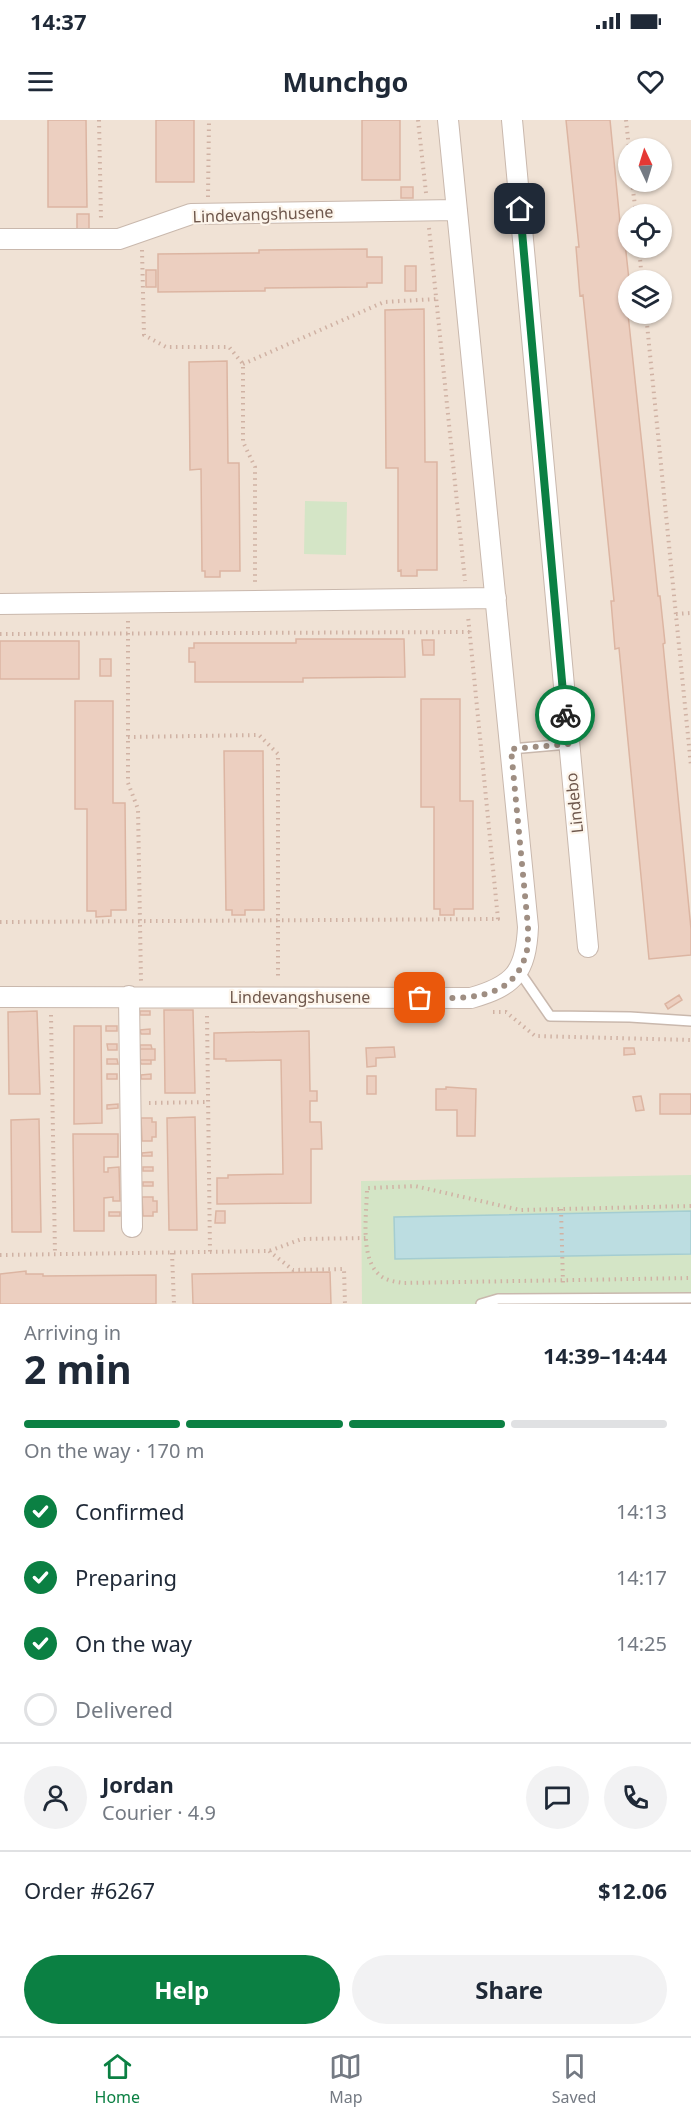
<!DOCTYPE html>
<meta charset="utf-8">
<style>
body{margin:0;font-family:"Noto Sans",sans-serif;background:#f2f2f3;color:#1f2937;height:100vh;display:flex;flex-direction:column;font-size:22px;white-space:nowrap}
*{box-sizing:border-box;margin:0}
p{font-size:20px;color:#747a83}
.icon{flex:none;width:33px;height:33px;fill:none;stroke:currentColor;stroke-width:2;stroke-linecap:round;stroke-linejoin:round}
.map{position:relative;height:1184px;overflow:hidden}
.panel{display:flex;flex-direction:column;background:#fff;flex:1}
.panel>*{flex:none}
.needle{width:39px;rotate:356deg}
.buttons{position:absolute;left:618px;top:18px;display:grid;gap:12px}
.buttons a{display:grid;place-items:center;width:54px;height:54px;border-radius:50%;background:#fff;box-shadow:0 2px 4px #0004;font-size:30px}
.pin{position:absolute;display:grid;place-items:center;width:51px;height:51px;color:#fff;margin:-26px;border-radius:12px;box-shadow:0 3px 9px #0006}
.courier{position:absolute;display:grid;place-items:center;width:60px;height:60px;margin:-30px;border:4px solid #0b8043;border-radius:50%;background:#fff;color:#222;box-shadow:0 2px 8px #0007}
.overview em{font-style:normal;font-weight:700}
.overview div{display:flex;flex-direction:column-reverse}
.overview{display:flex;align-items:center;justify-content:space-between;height:102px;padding:0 24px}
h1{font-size:39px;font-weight:700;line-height:45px}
.bar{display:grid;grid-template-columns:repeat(4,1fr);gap:9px 6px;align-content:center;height:72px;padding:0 24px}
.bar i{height:8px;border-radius:4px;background:#e0e1e3}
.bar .on{background:#0b8043}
.bar p{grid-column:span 4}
.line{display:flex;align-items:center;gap:15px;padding:0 24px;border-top:2px solid #e0e1e3}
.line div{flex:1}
.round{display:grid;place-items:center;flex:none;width:63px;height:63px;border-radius:32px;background:#f2f2f3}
ol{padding:0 24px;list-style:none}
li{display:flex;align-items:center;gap:18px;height:66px}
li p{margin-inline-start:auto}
li .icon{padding:6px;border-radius:50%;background:#0b8043;color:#fff;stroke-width:4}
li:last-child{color:#747a83}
li i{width:33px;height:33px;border:3px solid #e0e1e3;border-radius:50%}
.cta{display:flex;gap:12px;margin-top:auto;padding:12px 24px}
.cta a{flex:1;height:69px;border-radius:36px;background:#0b8043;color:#fff;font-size:24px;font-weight:700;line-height:69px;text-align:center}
.cta a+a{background:#f2f2f3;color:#1f2937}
.status{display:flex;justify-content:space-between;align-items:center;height:42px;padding:0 30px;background:#fff;direction:ltr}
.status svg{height:16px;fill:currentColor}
header{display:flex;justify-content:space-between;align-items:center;height:78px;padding:0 24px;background:#fff;font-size:27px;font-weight:700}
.tabs{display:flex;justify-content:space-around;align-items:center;height:84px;border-top:2px solid #e0e1e3;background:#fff;font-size:16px;color:#747a83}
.tabs a{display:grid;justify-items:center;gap:3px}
.tabs .on{color:#0b8043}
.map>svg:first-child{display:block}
</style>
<div class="status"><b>14:37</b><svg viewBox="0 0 49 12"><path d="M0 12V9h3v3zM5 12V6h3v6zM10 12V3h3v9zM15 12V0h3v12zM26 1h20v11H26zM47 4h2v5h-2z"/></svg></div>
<header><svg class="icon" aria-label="menu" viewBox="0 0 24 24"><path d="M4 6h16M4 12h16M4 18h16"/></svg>Munchgo<svg class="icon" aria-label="heart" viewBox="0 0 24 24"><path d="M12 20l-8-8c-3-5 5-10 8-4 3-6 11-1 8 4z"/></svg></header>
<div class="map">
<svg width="691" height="1184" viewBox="0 0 691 1184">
<rect width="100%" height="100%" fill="#f9f1e5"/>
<!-- residential -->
<path fill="#f0e2d5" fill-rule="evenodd" d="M0,0H691V1184H0ZM628,28H662V62H628ZM628,94H662V128H628ZM628,160H662V194H628Z"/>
<!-- green -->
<path fill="#d4e5c6" d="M305,381L347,382L346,435L304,434Z
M691,1055V1184H362L361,1061Z"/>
<!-- water -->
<path fill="#bcdde1" stroke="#a4cdd1" stroke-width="1.5" d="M691,1091V1134L395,1139L394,1097Z"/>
<!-- building -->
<path fill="#eccfc0" stroke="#dcb5a2" stroke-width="1.5" d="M48,0H86L87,87H48Z
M156,0H194V62H156Z
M362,0H400V60H362Z
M566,0H610L622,123H625L629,160L628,170H627L628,194L658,476H660L665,523L663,524L691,809V835L649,839L619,528L615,529L611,481H614L583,175L580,176L576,127H579Z
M401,67H413V78H401Z
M77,94H89V109H77Z
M367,129V137H382V163H367V167L265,168V171L158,172V134L259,133V130Z
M405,146H416V171H405Z
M146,150H156V167H146Z
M424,189L425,342H437V450H417V456H401V450L398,451V348H386L385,190Z
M227,241L228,343H239L240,451H220V457H205V451H202L201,349L190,350L189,242Z
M296,519H404L405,557L303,558V562H195V542H189V528H194V523H296Z
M422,520H434V535H423Z
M0,521H79V559H0Z
M100,539H111V556H100Z
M421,579H460V681H473V789H454V795H440V789H434V687H421Z
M75,581H113V683H125L126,790H111V796L96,797V791H87V689H75Z
M224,631H263L264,790H245V795H232V790H226Z
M679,875L682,880L668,889L665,884Z
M164,890H193L195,973H165Z
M37,891L40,974H9L8,892Z
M140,891H150V895H140Z
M74,906H101L102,1003L74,1004Z
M106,906H117V911H106Z
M150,909V914H141L140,910Z
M309,911L310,971H317V981H310V1002H321L322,1029H311V1083L217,1084V1058H228V1055L283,1054L281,940L226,941V939H214V913Z
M107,924H117V930H108Z
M140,925H151L152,929H140Z
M394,927L395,937L376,938V946L367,947L366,928Z
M624,928H634L635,934L624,935Z
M140,929H155V940H140Z
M107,939H117L118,944H107Z
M140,940H151V944H141Z
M107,954H117V959H107Z
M151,954V959H141V955Z
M367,956H376V974H367Z
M446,967L476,969L475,1016H457V990H436V969H446Z
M660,974H691V994H660Z
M641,976L644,990L636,991L633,977Z
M118,984V988L107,989V985Z
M195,997L197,1110H169L167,998Z
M141,998H152V1002H156V1017H152V1021H142Z
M39,999L41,1112H12L11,1000Z
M73,1014H118V1037H104V1052H108V1048L119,1047L120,1081H113V1077L104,1078V1111H74Z
M152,1032V1036H142V1033Z
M143,1047H153V1051H143Z
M143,1062H153V1066H143Z
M142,1077H153V1081H157V1092H153V1096H143Z
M216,1091H225V1103H215Z
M109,1092H120V1096H109Z
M26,1151V1154H43V1156L156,1155V1184H0V1154Z
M330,1152L331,1184H193L192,1154Z"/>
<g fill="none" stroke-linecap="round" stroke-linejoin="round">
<!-- service casing -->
<g stroke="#c9b8ad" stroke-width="12">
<path id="service" d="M511,629L568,624
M519,851L550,896L630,897L691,901
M481,1184L498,1179L691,1178"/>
</g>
<!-- minor casing -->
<g stroke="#c9b8ad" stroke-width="22">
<path id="minor" d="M512,0L588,827
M0,119H119L191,94L457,90
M0,484L496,478
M129,876L132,1107
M0,877L471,878C514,866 526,852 528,807L448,0"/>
</g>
<!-- path -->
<path stroke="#d0b2a4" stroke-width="4" stroke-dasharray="1.5 4.5" stroke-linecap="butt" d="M99,0L101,100
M418,0L426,73
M626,0L629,28
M632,62L636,94
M208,77L209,0
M429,108L465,461
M639,128L642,160
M142,130L144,215L166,227H229L243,244V322L255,347V462
M646,194L691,646
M243,244L384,182L436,179
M676,494L691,493
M128,501V663L138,689L141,861
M0,514L470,512
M128,617L259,615L278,634V859
M0,802L498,799L468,496
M493,892H506L535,916L691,920
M51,895L55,1134
M207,896L210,1132
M149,983L208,982
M691,1086L520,1090L415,1066L367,1068C367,1093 358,1144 384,1158C389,1161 397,1162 403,1163L691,1158
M561,1089L563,1163
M269,1131L293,1150L344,1149L345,1184
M172,1133L174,1184
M0,1135L269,1131L302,1119L366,1118"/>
<!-- service -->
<use href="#service" stroke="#fff" stroke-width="9"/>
<!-- minor -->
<use href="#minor" stroke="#fff" stroke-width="20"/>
</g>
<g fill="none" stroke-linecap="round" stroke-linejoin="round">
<!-- done -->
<path stroke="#9f8e82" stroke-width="6" stroke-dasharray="0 10.8" d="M420,878C461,878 515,884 527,830C528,823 528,815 528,807L511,629L568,624L565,595"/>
<!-- route -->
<path stroke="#0b8043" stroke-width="8" d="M520,89L565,595"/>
</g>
<g text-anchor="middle" stroke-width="4.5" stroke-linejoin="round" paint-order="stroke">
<!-- street labels -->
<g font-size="16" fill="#6f584d" stroke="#fdf5eb">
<text transform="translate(263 94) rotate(-2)" y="6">Lindevangshusene</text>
<text transform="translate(574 683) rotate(-96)" y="6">Lindebo</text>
<text x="300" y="883">Lindevangshusene</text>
</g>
</g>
</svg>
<div class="buttons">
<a><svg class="needle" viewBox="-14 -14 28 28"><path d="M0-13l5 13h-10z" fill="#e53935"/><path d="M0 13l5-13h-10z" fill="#747a83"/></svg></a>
<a><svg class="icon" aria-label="locate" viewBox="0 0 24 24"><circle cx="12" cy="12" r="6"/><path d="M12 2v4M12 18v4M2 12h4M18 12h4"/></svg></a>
<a><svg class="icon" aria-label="layers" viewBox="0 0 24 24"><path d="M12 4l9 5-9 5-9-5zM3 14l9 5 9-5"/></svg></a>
</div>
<div class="pin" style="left:420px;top:878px;background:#ea580c"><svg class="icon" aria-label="bag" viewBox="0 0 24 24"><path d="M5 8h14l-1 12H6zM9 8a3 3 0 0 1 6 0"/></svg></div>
<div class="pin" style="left:520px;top:89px;background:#1f2937"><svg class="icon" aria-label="home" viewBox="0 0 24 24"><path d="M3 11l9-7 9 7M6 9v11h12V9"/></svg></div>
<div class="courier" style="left:565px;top:595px"><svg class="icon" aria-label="bike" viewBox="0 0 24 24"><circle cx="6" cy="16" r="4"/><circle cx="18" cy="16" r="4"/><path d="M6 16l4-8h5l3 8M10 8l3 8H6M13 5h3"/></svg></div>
</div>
<section class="panel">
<div class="overview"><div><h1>2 min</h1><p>Arriving in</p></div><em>14:39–14:44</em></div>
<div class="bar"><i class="on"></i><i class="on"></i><i class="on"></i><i></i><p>On the way · 170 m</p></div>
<ol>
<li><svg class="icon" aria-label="check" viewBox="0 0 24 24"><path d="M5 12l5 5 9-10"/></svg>Confirmed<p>14:13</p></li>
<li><svg class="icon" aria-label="check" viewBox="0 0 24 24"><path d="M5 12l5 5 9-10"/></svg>Preparing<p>14:17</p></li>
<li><svg class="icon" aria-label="check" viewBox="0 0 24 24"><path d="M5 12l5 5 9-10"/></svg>On the way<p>14:25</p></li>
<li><i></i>Delivered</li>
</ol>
<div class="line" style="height:108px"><a class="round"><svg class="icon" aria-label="person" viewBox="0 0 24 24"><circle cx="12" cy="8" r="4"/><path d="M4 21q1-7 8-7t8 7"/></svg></a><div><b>Jordan</b><p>Courier · 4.9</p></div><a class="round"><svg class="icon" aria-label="chat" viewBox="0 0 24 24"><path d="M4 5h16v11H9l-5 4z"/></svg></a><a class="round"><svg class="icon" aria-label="phone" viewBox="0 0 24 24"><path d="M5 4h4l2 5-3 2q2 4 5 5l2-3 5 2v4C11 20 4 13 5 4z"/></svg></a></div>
<div class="line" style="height:78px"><div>Order #6267</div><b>$12.06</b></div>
<div class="cta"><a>Help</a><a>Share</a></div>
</section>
<nav class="tabs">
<a class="on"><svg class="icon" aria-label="home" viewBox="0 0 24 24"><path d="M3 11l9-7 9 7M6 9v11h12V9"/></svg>Home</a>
<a><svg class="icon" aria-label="map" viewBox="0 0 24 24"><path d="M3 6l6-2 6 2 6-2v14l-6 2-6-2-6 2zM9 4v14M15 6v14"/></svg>Map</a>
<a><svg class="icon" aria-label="saved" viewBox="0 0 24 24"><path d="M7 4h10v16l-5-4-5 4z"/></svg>Saved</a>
</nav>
